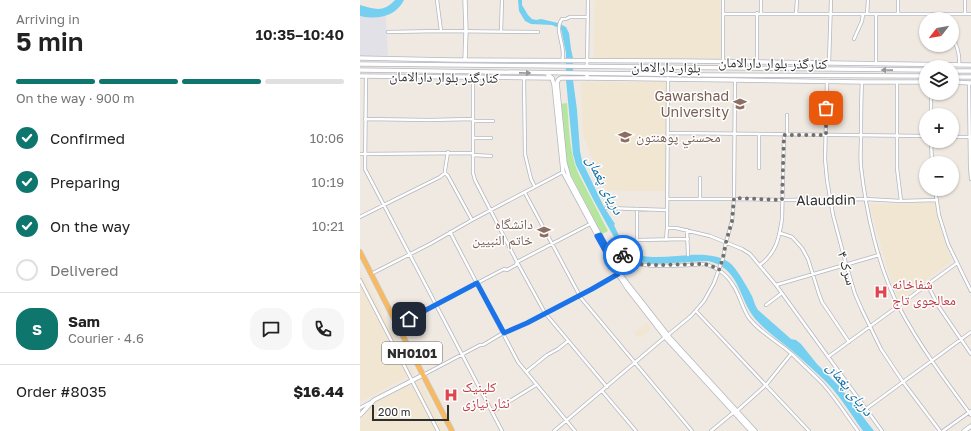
<!DOCTYPE html>
<meta charset="utf-8">
<style>
body{margin:0;font-family:"Golos Text","Noto Naskh Arabic",sans-serif;background:#f6f6f6;color:#222;height:100vh;display:flex;flex-direction:column;font-size:15px;white-space:nowrap}
*{box-sizing:border-box;margin:0}
p{font-size:13px;color:#767676}
.icon{flex:none;width:22px;height:22px;fill:none;stroke:currentColor;stroke-width:2;stroke-linecap:round;stroke-linejoin:round}
.map{position:relative;flex:1;overflow:hidden}
.sheet{display:flex;flex-direction:column;background:#fff;width:360px}
.sheet>*{flex:none}
.needle{width:26px;rotate:239deg}
.fabs{position:absolute;left:559px;top:12px;display:grid;gap:8px}
.fabs a{display:grid;place-items:center;width:40px;height:40px;border-radius:50%;background:#fff;box-shadow:0 1px 3px #0004;font-size:20px}
.scale{position:absolute;left:12px;bottom:10px;width:77px;box-sizing:border-box;padding-left:4px;border:2px solid #2e2e2e;border-top:0;font-size:11px;line-height:14px;white-space:nowrap;color:#2e2e2e;-webkit-text-stroke:3px #fff;paint-order:stroke}
.pin{position:absolute;display:grid;place-items:center;width:34px;height:34px;color:#fff;margin:-17px;border-radius:8px;box-shadow:0 2px 6px #0006}
.courier{position:absolute;display:grid;place-items:center;width:40px;height:40px;margin:-20px;border:3px solid #1a73e8;border-radius:50%;background:#fff;color:#222;box-shadow:0 1px 5px #0007}
.overview em{font-style:normal;font-weight:600}
.overview div{display:flex;flex-direction:column-reverse}
.overview{display:flex;align-items:center;justify-content:space-between;height:68px;padding:0 16px}
h1{font-size:26px;font-weight:600;line-height:30px}
.bar{display:grid;grid-template-columns:repeat(4,1fr);gap:6px 4px;align-content:center;height:48px;padding:0 16px}
.bar i{height:5px;border-radius:3px;background:#e0e0e0}
.bar .selected{background:#0f766e}
.bar p{grid-column:span 4}
.line{display:flex;align-items:center;gap:10px;padding:0 16px;border-top:1px solid #e0e0e0}
.line div{flex:1}
.round{display:grid;place-items:center;flex:none;width:42px;height:42px;border-radius:16px;background:#f6f6f6}
ol{padding:0 16px;list-style:none}
li{display:flex;align-items:center;gap:12px;height:44px}
li p{margin-inline-start:auto}
li .icon{padding:4px;border-radius:50%;background:#0f766e;color:#fff;stroke-width:4}
li:last-child{color:#767676}
li i{width:22px;height:22px;border:2px solid #e0e0e0;border-radius:50%}
main{display:flex;flex:1;min-height:0}
.map>svg:first-child{display:block}
</style>
<main>
<section class="sheet">
<div class="overview"><div><h1>5 min</h1><p>Arriving in</p></div><em>10:35–10:40</em></div>
<div class="bar"><i class="selected"></i><i class="selected"></i><i class="selected"></i><i></i><p>On the way · 900 m</p></div>
<ol>
<li><svg class="icon" aria-label="check" viewBox="0 0 24 24"><path d="M5 12l5 5 9-10"/></svg>Confirmed<p>10:06</p></li>
<li><svg class="icon" aria-label="check" viewBox="0 0 24 24"><path d="M5 12l5 5 9-10"/></svg>Preparing<p>10:19</p></li>
<li><svg class="icon" aria-label="check" viewBox="0 0 24 24"><path d="M5 12l5 5 9-10"/></svg>On the way<p>10:21</p></li>
<li><i></i>Delivered</li>
</ol>
<div class="line" style="height:72px"><b class="round" style="background:#0f766e;color:#fff">S</b><div><b>Sam</b><p>Courier · 4.6</p></div><a class="round"><svg class="icon" aria-label="chat" viewBox="0 0 24 24"><path d="M4 5h16v11H9l-5 4z"/></svg></a><a class="round"><svg class="icon" aria-label="phone" viewBox="0 0 24 24"><path d="M5 4h4l2 5-3 2q2 4 5 5l2-3 5 2v4C11 20 4 13 5 4z"/></svg></a></div>
<div class="line" style="height:52px"><div>Order #8035</div><b>$16.44</b></div>
</section>
<div class="map">
<svg width="611" height="431" viewBox="0 0 611 431">
<rect width="100%" height="100%" fill="#efe9e1"/>
<!-- industrial -->
<path fill="#e3e1e8" d="M0,16L10,18L26,16L28,59L0,58Z"/>
<!-- education -->
<path fill="#f0e6d1" d="M235,0H360L361,61L234,60Z
M221,82H308L306,191H257V190H247L243,186L224,138L223,131Z
M575,202L579,222L585,243L592,261L540,300L532,284L509,204H542Z
M0,269L54,373L0,402Z
M287,323L291,329L280,338L278,336L277,337L274,333Z
M60,380L87,431H0V422L12,404Z"/>
<!-- green -->
<path fill="#b6e59e" d="M207,103C209,127 209,151 218,173L248,231L242,234L210,173L207,165L200,104Z"/>
<!-- water -->
<path fill="#75cff0" d="M35,0H44C35,17 18,20 0,16V5C15,9 23,13 35,0Z
M158,0H162V5L168,15L172,19L176,20L181,19L198,23L206,27L209,33L211,49L213,58V80L217,110L220,151L222,161L244,207L255,224L254,225L261,240H262C265,244 267,250 271,253C274,255 279,255 283,256C309,261 347,246 370,263C377,269 388,288 392,296C394,301 395,306 398,310L431,339L436,340L441,344L457,364L479,386L514,431H503C490,413 478,392 461,377C451,368 441,358 430,349C417,338 403,329 393,316C378,295 379,268 348,261L295,264L274,261L266,255L261,250L233,199L216,165L213,154L206,80V53L201,29L192,25L171,24L165,21L159,11Z"/>
<g fill="none" stroke-linecap="round" stroke-linejoin="round">
<!-- minor casing -->
<g stroke="#b4b7c1" stroke-width="4">
<path id="minor" d="M77,0L81,31
M363,0V68
M401,13V0
M363,14H611
M436,14L437,0
M507,14L508,0
M538,14V0
M583,14L584,19
M605,14V0
M516,15V64
M141,31L142,0
M28,32L81,31L178,32
M592,37C597,45 600,54 599,65
M494,39L502,21L503,14
M202,61C207,46 193,31 202,19H206L210,17H228
M397,62V13
M469,63L471,0
M227,67L228,0
M113,72V173L115,180L157,262L185,313L247,387
M6,76L5,169L142,431
M164,78L165,154L171,179L175,187
M467,81L465,159L467,180L473,215L486,264L495,294L502,310L521,349L543,382L580,431
M502,82C501,100 501,119 501,137C501,147 500,157 501,167C506,211 518,267 539,307C559,345 585,380 611,415
M537,82V168L541,201
M609,83L610,166L611,179
M571,115V93
M5,119L69,120L113,119
M113,121H133
M308,133L566,136
M399,135V168
M427,135V115
M592,137H611
M113,138H131
M571,141L572,163
M88,152L85,170V173L88,176L112,220
M0,154L113,153
M113,155L131,156
M340,178V199
M575,189L579,215L588,244L611,291
M165,193L221,298L332,431
M307,199H374L423,200L505,199L541,201L577,200
M246,208L307,210
M277,209V240L328,239
M0,217L80,177L85,173
M307,228H316L350,236L382,249L390,254L416,285L522,431
M327,230L328,255
M90,232L158,362L215,431
M420,233L432,237L442,248L448,259L459,294L462,302L489,342
M306,240L307,228L308,78
M250,253L257,249H258C261,253 265,258 269,261C283,269 327,265 344,264C356,266 367,275 373,285C380,295 382,308 389,318C400,333 419,342 433,355C442,364 452,373 461,382C475,397 486,415 498,431
M400,265C416,253 419,239 422,219L424,135
M11,274L70,244L112,220L203,172
M0,280L78,431
M567,284L579,307L611,354
M416,285L519,255
M406,305L422,293
M336,311L449,431
M37,325L144,269L147,270L156,265L157,262L230,224
M308,335L331,316L344,301L354,283L363,258L366,242L372,221L374,199L375,80
M468,357L597,263
M166,372L187,355L198,349L208,341
M63,375L120,345H123L143,333L167,323L232,289L258,274
M242,391L276,431
M0,408L11,402
M506,409L611,332
M377,411L406,385L431,354
M132,412L176,385
M194,431L305,337
M351,431L374,412
M583,431L611,411"/>
</g>
<!-- tertiary casing -->
<g stroke="#b4b7c1" stroke-width="5">
<path id="tertiary" d="M0,58L94,60L325,61L611,65
M105,60L106,31L105,0
M0,76L192,78
M227,78L375,80L502,82H566
M592,82L611,83
M0,415L14,400L63,375
M604,431L611,426"/>
</g>
<!-- secondary casing -->
<g stroke="#b4b7c1" stroke-width="5">
<path id="secondary" d="M0,64L566,70
M0,70L349,75L566,76
M592,71H611
M186,73L192,78L194,85L203,172L258,274L267,288L305,337L391,431
M227,73V78H201L199,79L197,82L205,163L209,177L261,275L267,283L311,339L395,431
M592,77H611"/>
</g>
<!-- trunk casing -->
<g stroke="#c9c9c9" stroke-width="6">
<path id="trunk" d="M0,252L29,309L92,431"/>
</g>
<!-- minor -->
<use href="#minor" stroke="#fff" stroke-width="2.5"/>
<!-- tertiary -->
<use href="#tertiary" stroke="#fff" stroke-width="3.5"/>
<!-- secondary -->
<use href="#secondary" stroke="#fff" stroke-width="3.5"/>
<!-- trunk -->
<use href="#trunk" stroke="#f8ba60" stroke-width="4.5"/>
</g>
<!-- one-way arrows -->
<defs><path id="oneway-solid" d="M-6-.8H1V-3.2L6.5 0L1 3.2V.8H-6Z"/></defs>
<g fill="#969696">
<use href="#oneway-solid" transform="translate(527 70) rotate(-179)"/>
<use href="#oneway-solid" transform="translate(165 73) rotate(1)"/>
</g>
<g fill="none" stroke-linecap="round" stroke-linejoin="round">
<!-- done -->
<path stroke="#726f6d" stroke-width="4" stroke-dasharray="0 7.2" d="M263,255L269,261L278,264L298,265L344,264L350,265L359,270L363,258L366,242L372,221L374,198L422,200L424,135H466V108"/>
<!-- route -->
<path stroke="#1a73e8" stroke-width="5" d="M49,319L117,283L144,333L167,323L232,289L258,274L237,236L240,235L250,253L258,249L263,255"/>
</g>
<!-- icons -->
<defs>
<g id="university-bare" transform="scale(1.08)"><path d="M0-5L7-2L0 1L-7-2ZM-4 1L0 2.5L4 1V4Q0 6-4 4Z" fill="#8d6e63" stroke="#fff" stroke-width="2.5" paint-order="stroke"/></g>
<g id="hospital-bare" transform="scale(1.08)"><path d="M-5-5h3v3.5h4V-5h3V5h-3V1.5h-4V5h-3Z" fill="#e0444e" stroke="#fff" stroke-width="2.5" paint-order="stroke"/></g>
</defs>
<g fill-rule="evenodd">
<use href="#university-bare" x="380" y="104"/>
<use href="#university-bare" x="265" y="137"/>
<use href="#university-bare" x="184" y="232"/>
<use href="#hospital-bare" x="521" y="292"/>
<use href="#hospital-bare" x="91" y="395"/>
</g>
<g text-anchor="middle" stroke-width="3" stroke-linejoin="round" paint-order="stroke">
<!-- shield labels -->
<rect fill="#fff" stroke="#6d6d6d" stroke-width="1" x="22" y="342" width="60" height="22" rx="3"/>
<g font-size="13" font-weight="bold" fill="#2e2e2e">
<text x="52" y="358">NH0101</text>
</g>
<!-- street labels -->
<g font-size="14" fill="#2e2e2e" stroke="#fff">
<text transform="translate(413 63) rotate(1)" y="5">کنارگذر بلوار دارالامان</text>
<text transform="translate(306 67) rotate(1)" y="5">بلوار دارالامان</text>
<text transform="translate(84 77) rotate(1)" y="5">کنارگذر بلوار دارالامان</text>
<text transform="translate(466 200) rotate(-1)" y="5">Alauddin</text>
<text transform="translate(487 268) rotate(74)" y="5">سرک ۴</text>
</g>
<!-- education labels -->
<g font-size="14" fill="#785e54" stroke="#fff" text-anchor="end">
<text x="369" y="101">Gawarshad<tspan x="369" dy="16">University</tspan></text>
<text x="276" y="142" text-anchor="start">محسني پوهنتون</text>
<text x="173" y="229">دانشگاه<tspan x="173" dy="16">خاتم النبیین</tspan></text>
</g>
<!-- health labels -->
<g font-size="14" fill="#be3a42" stroke="#fff" text-anchor="start">
<text x="532" y="289">شفاخانه<tspan x="532" dy="16">معالجوی تاج</tspan></text>
<text x="102" y="392">کلینیک<tspan x="102" dy="16">نثار نیازی</tspan></text>
</g>
<!-- water labels -->
<g font-size="15" font-style="italic" fill="#0d6fa3" stroke="#fff">
<text transform="translate(245 185) rotate(63)" y="5">دریای پغمان</text>
<text transform="translate(490 389) rotate(51)" y="5">دریای پغمان</text>
</g>
</g>
</svg>
<div class="fabs">
<a><svg class="needle" viewBox="-14 -14 28 28"><path d="M0-13l5 13h-10z" fill="#e53935"/><path d="M0 13l5-13h-10z" fill="#767676"/></svg></a>
<a><svg class="icon" aria-label="layers" viewBox="0 0 24 24"><path d="M12 4l9 5-9 5-9-5zM3 14l9 5 9-5"/></svg></a>
<a>+</a>
<a>−</a>
</div>
<div class="scale">200 m</div>
<div class="pin" style="left:466px;top:108px;background:#ea580c"><svg class="icon" aria-label="bag" viewBox="0 0 24 24"><path d="M5 8h14l-1 12H6zM9 8a3 3 0 0 1 6 0"/></svg></div>
<div class="pin" style="left:49px;top:319px;background:#1f2937"><svg class="icon" aria-label="home" viewBox="0 0 24 24"><path d="M3 11l9-7 9 7M6 9v11h12V9"/></svg></div>
<div class="courier" style="left:263px;top:255px"><svg class="icon" aria-label="bike" viewBox="0 0 24 24"><circle cx="6" cy="16" r="4"/><circle cx="18" cy="16" r="4"/><path d="M6 16l4-8h5l3 8M10 8l3 8H6M13 5h3"/></svg></div>
</div>
</main>
